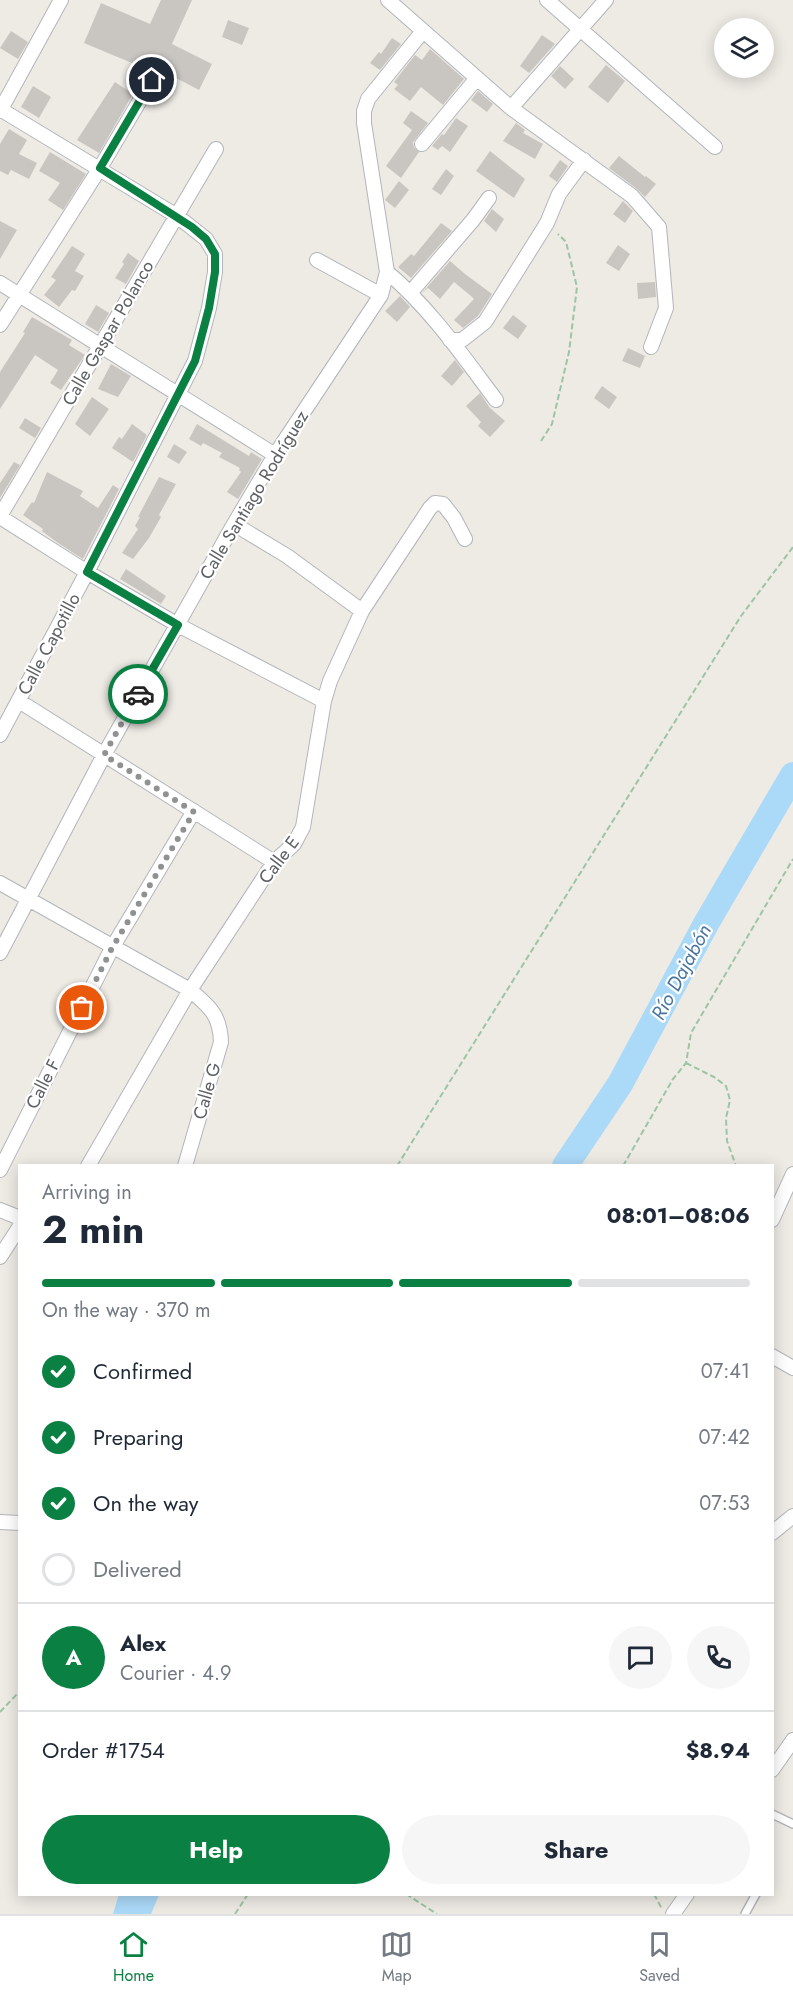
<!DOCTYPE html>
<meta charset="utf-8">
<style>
body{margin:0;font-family:Jost,sans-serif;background:#f6f6f7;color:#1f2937;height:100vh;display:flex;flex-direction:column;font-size:22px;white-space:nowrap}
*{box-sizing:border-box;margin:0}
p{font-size:20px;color:#747a83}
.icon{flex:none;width:33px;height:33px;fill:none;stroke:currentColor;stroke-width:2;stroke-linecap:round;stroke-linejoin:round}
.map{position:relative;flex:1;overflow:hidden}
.sheet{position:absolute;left:18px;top:1164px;width:756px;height:732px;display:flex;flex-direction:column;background:#fff;border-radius:0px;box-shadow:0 3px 15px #0003}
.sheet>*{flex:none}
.buttons{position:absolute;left:714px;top:18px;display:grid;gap:12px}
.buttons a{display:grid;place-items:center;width:60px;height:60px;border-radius:50%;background:#fff;box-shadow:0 3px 15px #0003;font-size:30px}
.pin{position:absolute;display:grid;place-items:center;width:51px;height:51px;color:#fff;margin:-26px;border:3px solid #fff;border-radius:50%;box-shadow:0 2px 6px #0007}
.courier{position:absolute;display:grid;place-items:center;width:60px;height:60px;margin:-30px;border:4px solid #0b8043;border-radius:50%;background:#fff;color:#222;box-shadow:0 2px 8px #0007}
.summary em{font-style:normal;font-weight:700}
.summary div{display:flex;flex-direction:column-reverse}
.summary{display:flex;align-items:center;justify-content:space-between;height:102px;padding:0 24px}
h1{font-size:39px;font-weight:700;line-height:45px}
.bar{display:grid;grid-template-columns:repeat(4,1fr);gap:9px 6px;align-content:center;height:72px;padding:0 24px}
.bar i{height:8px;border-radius:4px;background:#e0e1e3}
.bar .on{background:#0b8043}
.bar p{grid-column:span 4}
.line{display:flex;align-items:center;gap:15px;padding:0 24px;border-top:2px solid #e0e1e3}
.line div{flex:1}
.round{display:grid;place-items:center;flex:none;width:63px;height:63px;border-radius:32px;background:#f6f6f7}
ol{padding:0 24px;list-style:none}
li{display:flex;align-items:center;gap:18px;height:66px}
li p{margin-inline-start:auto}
li .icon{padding:6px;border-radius:50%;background:#0b8043;color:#fff;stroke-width:4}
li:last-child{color:#747a83}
li i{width:33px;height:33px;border:3px solid #e0e1e3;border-radius:50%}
.primary-button{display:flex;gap:12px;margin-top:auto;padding:12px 24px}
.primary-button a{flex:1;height:69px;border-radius:36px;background:#0b8043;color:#fff;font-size:24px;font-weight:700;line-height:69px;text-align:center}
.primary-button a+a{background:#f6f6f7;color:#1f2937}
.tab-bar{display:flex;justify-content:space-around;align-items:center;height:84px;border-top:2px solid #e0e1e3;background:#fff;font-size:16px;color:#747a83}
.tab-bar a{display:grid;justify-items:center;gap:3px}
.tab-bar .on{color:#0b8043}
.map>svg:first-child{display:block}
</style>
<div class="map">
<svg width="793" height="1914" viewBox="0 0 793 1914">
<rect width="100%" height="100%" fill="#eeebe5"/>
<!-- water -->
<path fill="#abd9f8" d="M119,1894H159V1895L151,1914H113Z"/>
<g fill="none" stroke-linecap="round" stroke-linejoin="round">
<!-- river -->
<path stroke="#abd9f8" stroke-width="26" d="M565,1166L620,1084L707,922L793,775"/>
</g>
<!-- building -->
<path fill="#c9c6c2" d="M161,0H192L172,44L212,64L199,90L157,68L155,72L151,71L84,43L101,3L150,24Z
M228,20L249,28L242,45L222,37Z
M11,31L28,42L18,59L0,48Z
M542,35L555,44L529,73L520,66Z
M392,38L401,44L380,70L370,63L379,52L381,54Z
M430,49L464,79L443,105L421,87L410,101L394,89L398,85L394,82L415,55L422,60Z
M606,65L625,81L608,103L588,87Z
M560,66L574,79L565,89L551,76Z
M115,82L133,94L99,153L77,140Z
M33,86L51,97L39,118L21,107Z
M478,91L493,104L487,112L471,100Z
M411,111L428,123L413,142L414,148L419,152L401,178L386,166L412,130L403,123Z
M456,118L468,126L450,152L442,146L438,150L432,146L442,134L444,135Z
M516,123L525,130L523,133L543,144L535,159L503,141Z
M9,129L27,140L19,154L37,163L29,179L11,170L8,175L0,171V144Z
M490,151L525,179L514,198L476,171Z
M50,152L86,174L63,210L48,200L60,183L39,171Z
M619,156L645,177L646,176L656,184L645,197L637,189L609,168Z
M560,160L568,166L557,182L549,176Z
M446,169L454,176L441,195L432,189Z
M399,181L409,190L395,208L385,200Z
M623,201L633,211L625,223L613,214Z
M492,209L504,219L496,232L484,221Z
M0,221L17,230L0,259Z
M441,223L452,231L411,278L398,267L411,254L414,256Z
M618,245L630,254L619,271L606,263Z
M72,246L85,254L75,271L84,276L75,291L72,290L59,307L44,295L56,280L51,277Z
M128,253L139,261L126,284L115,278L124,264L122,262Z
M450,261L465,274L492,294L478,316L463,328L454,320L474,299L471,296L454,282L440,299L428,288L422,293Z
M655,282L656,297L638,299L637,283Z
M400,296L410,307L397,322L385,311Z
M96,305L109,313L98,332L85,324Z
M513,315L527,326L518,339L503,328Z
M32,317L72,340L69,345L85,355L61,390L50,383L58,370L35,355L0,409V372L25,333L23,332Z
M628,348L645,356L640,368L622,361Z
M455,360L464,372L452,386L441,376Z
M111,364L131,376L118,397L98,389Z
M602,386L617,397L609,409L594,398Z
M480,393L490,408L505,421L490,437L478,426L481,422L466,406Z
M92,397L109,409L90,436L75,424Z
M25,418L41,428L35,438L19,428Z
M132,424L147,435L133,462L112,448L119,437L122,439Z
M197,424L249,456L251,452L262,459L238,499L227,492L241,472L239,470L240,468L219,457L222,453L203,443L201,446L189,439Z
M174,444L187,452L179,464L167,457Z
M14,462L20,465L0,498V483Z
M47,472L83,491L80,496L98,508L113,485L119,489L83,559L58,543L42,531L43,529L23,515L32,502L34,503Z
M159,477L176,484L159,515L161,517L149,538L133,559L122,553L138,529L135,526L140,517H138Z
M126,569L166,596L161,604L120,579Z"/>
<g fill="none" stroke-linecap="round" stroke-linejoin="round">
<!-- lane casing -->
<g stroke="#b2b5b9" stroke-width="10">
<path id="lane" d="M772,1814L793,1824
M745,1914L756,1894"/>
</g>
<!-- street casing -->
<g stroke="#b2b5b9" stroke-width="16">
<path id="street" d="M388,0L511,108L632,196L659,227L666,308L651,347
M547,0L715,147
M511,108L606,0
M0,109L177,216L206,239L215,254V272L209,308L195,361L87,572L0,735
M0,111L61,0
M422,144L477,78
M317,260L381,295
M387,272C430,308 462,355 496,400
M0,283L275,455
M411,292L473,220L489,198
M0,325L100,168L152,80
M450,340H462L485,322L547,223L559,194L584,160
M0,516L216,149
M0,517L87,572L178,625L324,701
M234,524L287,556L362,611
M19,701L274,862
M0,883L190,990C210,1007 220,1015 221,1042L185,1166
M0,953L104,755L234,524L275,455L381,295L387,272L364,123V111L368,99L423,31
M88,1166L190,990L274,862L294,844L303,827L324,701L330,681L362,611L430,508L435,503L443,504L454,518L465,539
M0,1170L112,948L194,811
M0,1210L20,1218
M772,1220L793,1174
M0,1257L20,1226
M772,1356L793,1368
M0,1522L20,1523
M772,1533L793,1516
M772,1770L793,1740
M673,1914L687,1894"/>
</g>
<!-- path -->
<path stroke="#9ec4a6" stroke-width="2" stroke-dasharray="6 3" stroke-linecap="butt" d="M541,441L552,424L569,352L577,287L566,242L558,234
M686,1063L714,1077L726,1086L730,1100L726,1118L727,1141L736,1166
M397,1166L741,616L793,547
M623,1166L673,1079L686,1063L691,1033L793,859
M0,1712L20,1691
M406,1894L437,1914
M654,1894L662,1909
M235,1914L248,1894"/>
<!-- lane -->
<use href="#lane" stroke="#fff" stroke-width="7"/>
<!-- street -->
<use href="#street" stroke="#fff" stroke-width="14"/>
</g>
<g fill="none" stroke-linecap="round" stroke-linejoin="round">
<!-- done -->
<path stroke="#909191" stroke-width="6" stroke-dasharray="0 10.8" d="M82,1008L112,948L194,812L104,755L138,694"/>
<!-- route -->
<path stroke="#0b8043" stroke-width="8" d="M138,694L178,625L87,572L195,361L209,308L215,272V254L206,239L192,227L100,168L152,80"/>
</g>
<g text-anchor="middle" stroke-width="4.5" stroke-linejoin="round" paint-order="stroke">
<!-- street labels -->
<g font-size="18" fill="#5d6064" stroke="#fff">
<text transform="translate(108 333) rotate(-60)" y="6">Calle Gaspar Polanco</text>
<text transform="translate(254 495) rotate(-59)" y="6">Calle Santiago Rodríguez</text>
<text transform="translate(49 644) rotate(-62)" y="6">Calle Capotillo</text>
<text transform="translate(279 860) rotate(-53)" y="6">Calle E</text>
<text transform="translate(43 1084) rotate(-63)" y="6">Calle F</text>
<text transform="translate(207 1091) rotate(-74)" y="6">Calle G</text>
</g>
<!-- water labels -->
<g font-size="20" font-style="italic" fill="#4775a0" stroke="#fff">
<text transform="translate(681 972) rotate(-62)" y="7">Río Dajabón</text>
</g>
</g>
</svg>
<div class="buttons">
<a><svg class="icon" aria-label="layers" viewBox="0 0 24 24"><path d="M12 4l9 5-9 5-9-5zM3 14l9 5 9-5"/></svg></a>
</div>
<div class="pin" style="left:82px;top:1008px;background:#ea580c"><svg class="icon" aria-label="bag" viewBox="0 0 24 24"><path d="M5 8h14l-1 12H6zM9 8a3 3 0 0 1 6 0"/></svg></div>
<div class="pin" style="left:152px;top:80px;background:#1f2937"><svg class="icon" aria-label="home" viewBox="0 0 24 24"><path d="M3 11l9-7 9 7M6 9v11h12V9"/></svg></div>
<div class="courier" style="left:138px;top:694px"><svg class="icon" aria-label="car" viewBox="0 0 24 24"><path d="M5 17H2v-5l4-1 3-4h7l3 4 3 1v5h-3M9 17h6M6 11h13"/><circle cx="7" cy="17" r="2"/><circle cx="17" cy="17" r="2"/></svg></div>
<section class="sheet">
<div class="summary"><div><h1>2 min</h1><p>Arriving in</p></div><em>08:01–08:06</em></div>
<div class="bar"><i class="on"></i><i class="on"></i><i class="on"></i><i></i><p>On the way · 370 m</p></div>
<ol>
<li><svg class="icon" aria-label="check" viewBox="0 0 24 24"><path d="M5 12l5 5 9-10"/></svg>Confirmed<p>07:41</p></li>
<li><svg class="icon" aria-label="check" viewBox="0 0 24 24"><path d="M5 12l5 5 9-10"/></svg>Preparing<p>07:42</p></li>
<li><svg class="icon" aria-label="check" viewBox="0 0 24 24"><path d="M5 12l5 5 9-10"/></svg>On the way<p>07:53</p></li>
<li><i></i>Delivered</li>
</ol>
<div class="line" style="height:108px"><b class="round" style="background:#0b8043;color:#fff">A</b><div><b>Alex</b><p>Courier · 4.9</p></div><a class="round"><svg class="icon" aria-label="chat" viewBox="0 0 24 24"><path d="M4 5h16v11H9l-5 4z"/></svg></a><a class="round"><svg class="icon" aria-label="phone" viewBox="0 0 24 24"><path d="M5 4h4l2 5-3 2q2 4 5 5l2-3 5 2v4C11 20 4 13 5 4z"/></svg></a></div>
<div class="line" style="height:78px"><div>Order #1754</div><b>$8.94</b></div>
<div class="primary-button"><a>Help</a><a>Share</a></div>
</section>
</div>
<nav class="tab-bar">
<a class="on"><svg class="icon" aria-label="home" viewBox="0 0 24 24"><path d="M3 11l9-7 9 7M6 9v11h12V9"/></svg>Home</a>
<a><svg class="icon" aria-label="map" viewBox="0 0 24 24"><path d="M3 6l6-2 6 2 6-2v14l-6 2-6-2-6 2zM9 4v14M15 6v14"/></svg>Map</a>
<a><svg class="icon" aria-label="saved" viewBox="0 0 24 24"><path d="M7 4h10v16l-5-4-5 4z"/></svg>Saved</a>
</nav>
